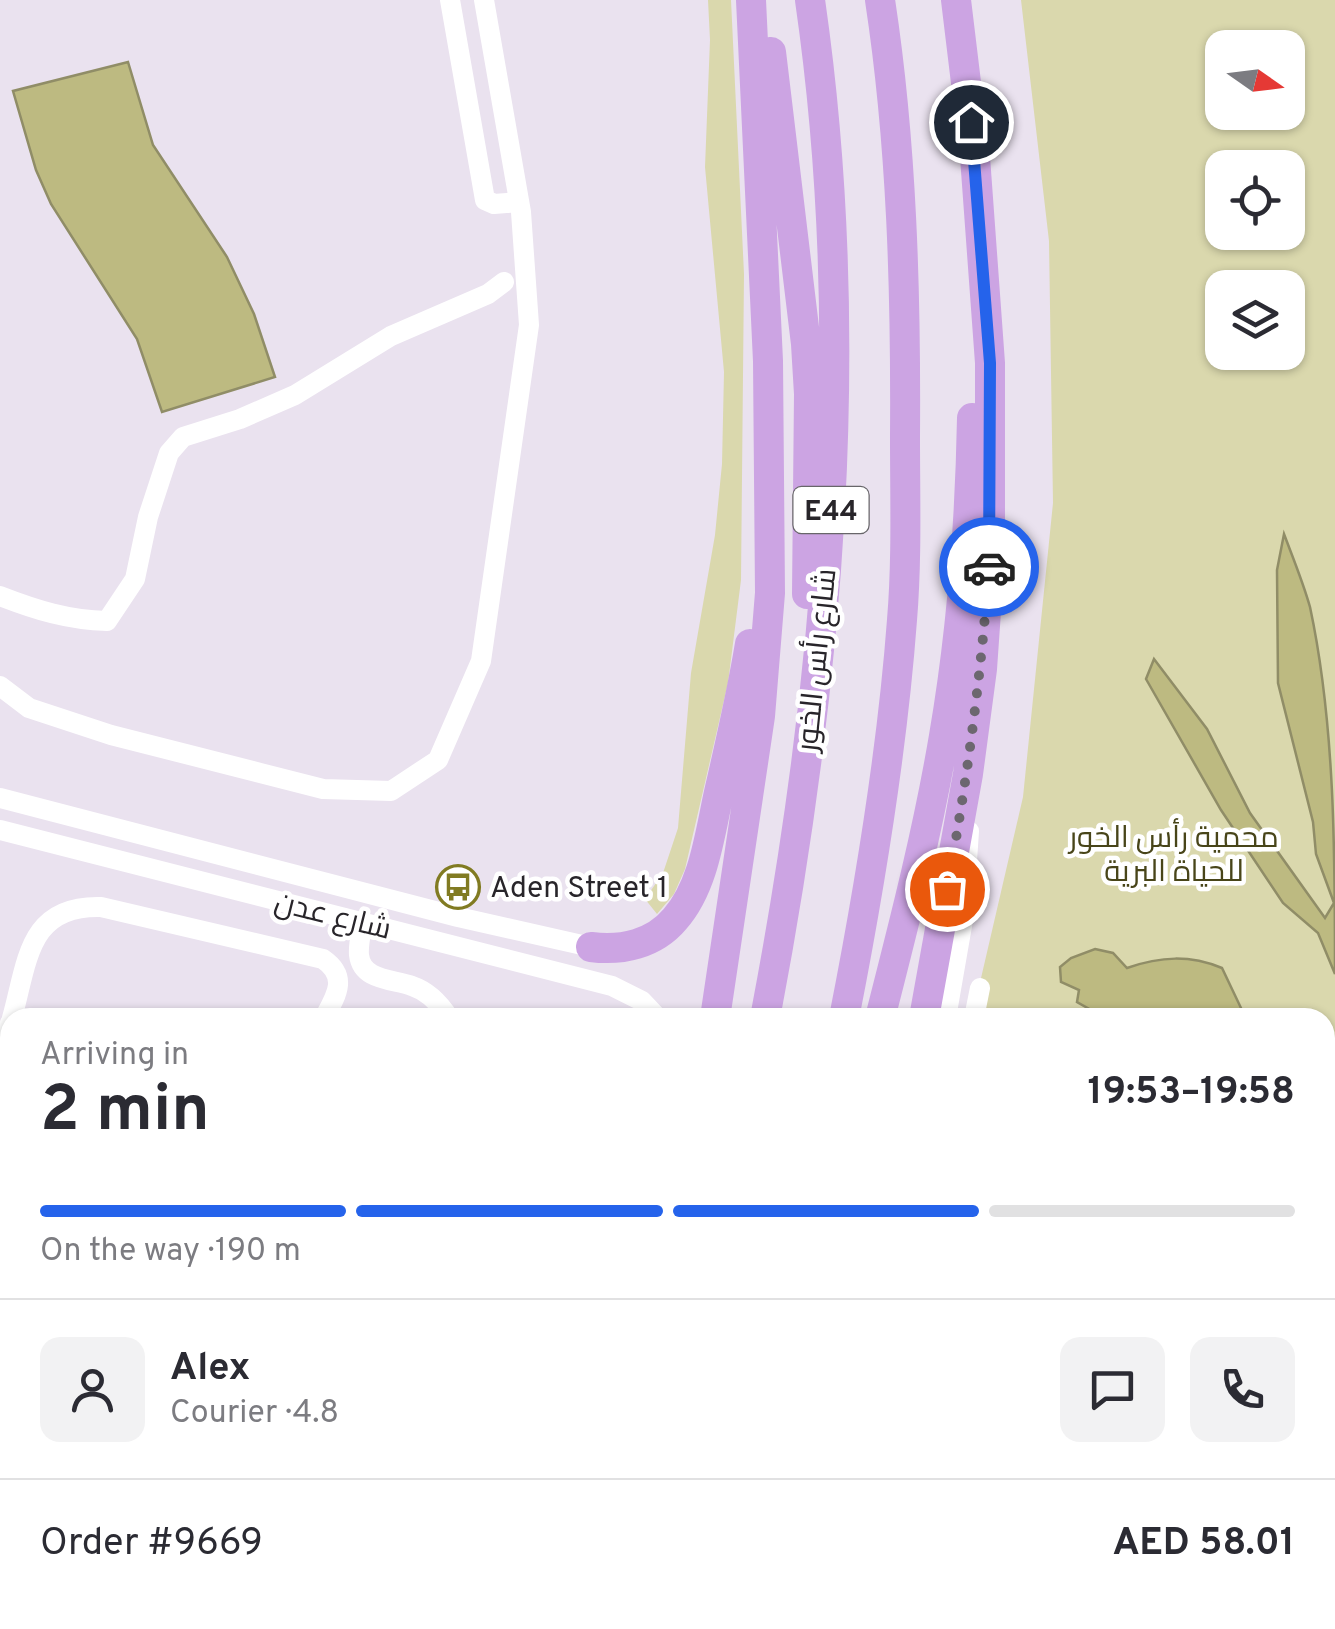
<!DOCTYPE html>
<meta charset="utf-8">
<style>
body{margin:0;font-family:Overpass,Cairo,sans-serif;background:#f2f2f3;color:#2b2b33;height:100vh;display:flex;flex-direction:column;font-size:38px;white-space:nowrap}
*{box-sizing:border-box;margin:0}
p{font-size:32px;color:#7c7c81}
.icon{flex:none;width:55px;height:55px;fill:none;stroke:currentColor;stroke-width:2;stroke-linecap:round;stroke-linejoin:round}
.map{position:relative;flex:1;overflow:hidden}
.details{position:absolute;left:0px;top:1008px;width:1335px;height:622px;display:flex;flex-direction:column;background:#fff;border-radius:30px 30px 0 0;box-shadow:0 2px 8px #0004}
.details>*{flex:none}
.needle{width:65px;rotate:104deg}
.fabs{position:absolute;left:1205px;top:30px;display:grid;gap:20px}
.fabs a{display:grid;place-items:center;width:100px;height:100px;border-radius:20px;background:#fff;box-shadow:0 2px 8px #0004;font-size:50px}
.pin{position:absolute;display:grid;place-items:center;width:85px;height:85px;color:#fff;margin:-42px;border:5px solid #fff;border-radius:50%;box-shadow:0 2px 10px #0007}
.courier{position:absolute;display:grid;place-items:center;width:100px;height:100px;margin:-50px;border:8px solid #2563eb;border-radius:50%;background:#fff;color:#222;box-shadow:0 2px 12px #0007}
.head em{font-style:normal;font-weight:700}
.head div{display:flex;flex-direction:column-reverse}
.head{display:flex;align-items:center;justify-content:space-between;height:170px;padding:0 40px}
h1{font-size:65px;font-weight:700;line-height:75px}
.bar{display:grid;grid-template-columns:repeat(4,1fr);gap:15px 10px;align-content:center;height:120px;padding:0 40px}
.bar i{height:12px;border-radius:8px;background:#e1e1e2}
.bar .selected{background:#2563eb}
.bar p{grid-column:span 4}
.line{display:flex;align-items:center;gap:25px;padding:0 40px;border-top:2px solid #e1e1e2}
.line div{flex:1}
.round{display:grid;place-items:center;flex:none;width:105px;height:105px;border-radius:20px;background:#f2f2f3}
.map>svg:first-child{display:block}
</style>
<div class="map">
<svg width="1335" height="1629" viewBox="0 0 1335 1629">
<rect width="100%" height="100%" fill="#eae2ef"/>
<!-- green -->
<path fill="#dad8ad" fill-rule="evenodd" d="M708,0H731L744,274L741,580L728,683L685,869L674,894L657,914L645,899L663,873L678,828L691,673L715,535L722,464L724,372L705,167L710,40Z
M1021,0H1335V1629H839L841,1620H1325V1018L972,1017L1023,797L1053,503L1049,241ZM1222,48H1288V112H1222ZM1222,168H1288V232H1222ZM1222,288H1288V352H1222Z"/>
<!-- water -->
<path fill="#bdba81" stroke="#908d67" stroke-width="2.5" d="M128,62L153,145L227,257L254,314L275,377L162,412L137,339L51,204L36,170L13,91Z
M1284,534C1293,558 1303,582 1310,607C1335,724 1335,853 1335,974L1318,933L1283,903L1221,810L1146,679L1154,659L1207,729L1250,813L1325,918L1334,903L1316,854L1313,822L1278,683L1277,570Z
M1095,949L1113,953L1127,968C1161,956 1190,955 1222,968L1241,1008L1238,1017H1091V1010L1077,1002L1079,990L1061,982L1060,967L1071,958Z
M1325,1145L1335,1146V1629H1088L1099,1620H1325Z"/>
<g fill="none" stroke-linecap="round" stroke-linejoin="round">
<!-- minor -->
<path stroke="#fff" stroke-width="20" d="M450,0L485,200L494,204L519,202
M0,596C36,610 68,620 107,621L135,579L148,517L169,453L183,437L240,419L295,395L391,336L488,294L504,282
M0,686L29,708L111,735L323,789L391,791L438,760L481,661L529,325L521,212L484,0
M0,798L458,917L591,947
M0,830L612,986L642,1001L658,1018
M363,922C361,933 358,945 359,955C362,981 393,979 412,986C427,991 440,1004 449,1018
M12,1018C28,960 28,905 101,907L323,959C349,977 336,996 324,1018
M946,1018L963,920L969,831
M974,1018L980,988
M0,1059L10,1023
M0,1213L10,1216
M0,1550L10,1553
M972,1620L974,1629
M183,1629L184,1620
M507,1629L509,1620
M845,1629L847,1620"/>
<!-- highway -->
<path stroke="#cca4e3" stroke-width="30" d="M771,52L806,344L809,394L807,594
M591,947C622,951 654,944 675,919C705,885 710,831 720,788C731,740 742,693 750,644
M715,1018L760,716L770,593L768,361L751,0
M765,1018C829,683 859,339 810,0
M844,1018C870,886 892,754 902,620C907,560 905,499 905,438C906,293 902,144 880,0
M880,1018C904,924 928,831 944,736C962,631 970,524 972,418
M924,1018L968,774L982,669L990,554V363L975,157L956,0
M579,1629L581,1620
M621,1629L625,1620
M722,1629L724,1620
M792,1629L794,1620"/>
</g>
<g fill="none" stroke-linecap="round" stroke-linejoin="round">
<!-- done -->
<path stroke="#6c676f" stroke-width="10" stroke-dasharray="0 18" d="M947,889C967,782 981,676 989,567"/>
<!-- route -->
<path stroke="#2563eb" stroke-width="12" d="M971,122L990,363L989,567"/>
</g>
<!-- icons -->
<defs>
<g id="bus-ring" transform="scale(2.25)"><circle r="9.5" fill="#fff" stroke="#817b22" stroke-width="1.5"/><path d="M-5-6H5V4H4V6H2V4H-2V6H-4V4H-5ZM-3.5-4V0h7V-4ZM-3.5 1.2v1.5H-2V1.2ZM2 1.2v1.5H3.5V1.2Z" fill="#817b22"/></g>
</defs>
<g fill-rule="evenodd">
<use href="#bus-ring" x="458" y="887"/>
</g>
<g text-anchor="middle" stroke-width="9" stroke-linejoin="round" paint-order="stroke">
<!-- shield labels -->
<rect fill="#fff" stroke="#68666a" stroke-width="2.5" x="793.5" y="487" width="75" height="46" rx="8"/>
<g font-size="28" font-weight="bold" fill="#28252a">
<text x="831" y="520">E44</text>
</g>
<!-- street labels -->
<g font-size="30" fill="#28252a" stroke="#fff">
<text transform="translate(816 660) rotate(-84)" y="10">شارع رأس الخور</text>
<text transform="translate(333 915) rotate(14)" y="10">شارع عدن</text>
</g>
<!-- park labels -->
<g font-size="30" fill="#484519" stroke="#fff">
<text x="1174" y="847">محمية رأس الخور<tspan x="1174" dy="34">للحياة البرية</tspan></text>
</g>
<!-- poi labels -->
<g font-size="30" fill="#28252a" stroke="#fff" text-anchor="start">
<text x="490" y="897">Aden Street 1</text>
</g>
</g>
</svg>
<div class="fabs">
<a><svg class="needle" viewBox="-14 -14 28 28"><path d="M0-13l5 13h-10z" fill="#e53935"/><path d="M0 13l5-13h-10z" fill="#7c7c81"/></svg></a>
<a><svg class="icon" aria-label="locate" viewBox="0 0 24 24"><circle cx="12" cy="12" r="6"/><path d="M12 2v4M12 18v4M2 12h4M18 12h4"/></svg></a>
<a><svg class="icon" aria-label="layers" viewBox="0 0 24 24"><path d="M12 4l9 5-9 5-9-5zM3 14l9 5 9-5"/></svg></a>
</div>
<div class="pin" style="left:947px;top:889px;background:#ea580c"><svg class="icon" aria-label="bag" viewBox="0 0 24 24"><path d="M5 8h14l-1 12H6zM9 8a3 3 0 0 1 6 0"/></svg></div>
<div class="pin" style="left:971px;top:122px;background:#1f2937"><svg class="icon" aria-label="home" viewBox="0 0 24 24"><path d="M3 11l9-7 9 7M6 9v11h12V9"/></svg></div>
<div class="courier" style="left:989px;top:567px"><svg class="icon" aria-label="car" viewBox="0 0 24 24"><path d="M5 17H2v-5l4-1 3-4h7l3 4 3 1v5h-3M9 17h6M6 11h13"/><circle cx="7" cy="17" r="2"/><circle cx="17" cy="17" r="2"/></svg></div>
<section class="details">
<div class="head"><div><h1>2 min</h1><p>Arriving in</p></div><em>19:53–19:58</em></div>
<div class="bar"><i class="selected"></i><i class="selected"></i><i class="selected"></i><i></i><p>On the way · 190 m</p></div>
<div class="line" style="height:180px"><a class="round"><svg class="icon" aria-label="person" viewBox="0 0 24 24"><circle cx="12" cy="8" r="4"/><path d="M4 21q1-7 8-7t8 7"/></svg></a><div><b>Alex</b><p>Courier · 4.8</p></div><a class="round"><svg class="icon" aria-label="chat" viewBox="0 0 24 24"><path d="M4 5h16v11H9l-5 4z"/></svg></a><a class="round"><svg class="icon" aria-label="phone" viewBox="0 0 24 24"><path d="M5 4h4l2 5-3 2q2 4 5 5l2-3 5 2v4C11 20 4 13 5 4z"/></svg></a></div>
<div class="line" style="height:130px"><div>Order #9669</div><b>AED 58.01</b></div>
</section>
</div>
